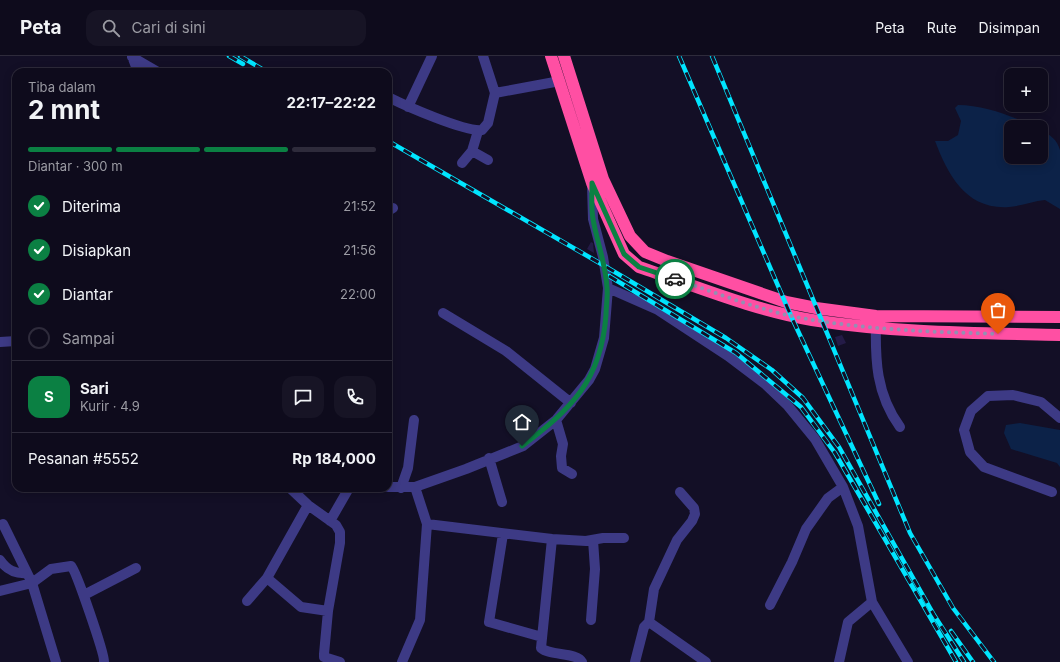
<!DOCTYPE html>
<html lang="id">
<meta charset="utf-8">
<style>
body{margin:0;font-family:Inter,sans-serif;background:#171425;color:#f1f3f6;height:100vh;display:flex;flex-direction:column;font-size:15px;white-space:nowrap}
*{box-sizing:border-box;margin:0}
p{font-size:13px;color:#9b9ba3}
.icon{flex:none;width:22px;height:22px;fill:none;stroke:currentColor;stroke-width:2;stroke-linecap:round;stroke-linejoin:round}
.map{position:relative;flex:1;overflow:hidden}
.drawer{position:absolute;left:12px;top:12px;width:380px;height:424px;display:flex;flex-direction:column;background:#0e0b1c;border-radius:12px;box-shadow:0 2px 10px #0003,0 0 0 1px #2e2b3b}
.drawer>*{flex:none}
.controls{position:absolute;left:1004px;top:12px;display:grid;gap:8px}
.controls a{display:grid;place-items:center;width:44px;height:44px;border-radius:8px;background:#0e0b1c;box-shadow:0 2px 10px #0003,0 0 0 1px #2e2b3b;font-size:20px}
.pin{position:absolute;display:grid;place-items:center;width:34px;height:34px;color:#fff;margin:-41px -17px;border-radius:50% 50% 50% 0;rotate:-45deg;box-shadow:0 0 4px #0007}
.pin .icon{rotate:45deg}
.courier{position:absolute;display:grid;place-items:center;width:40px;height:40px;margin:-20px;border:3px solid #0b8043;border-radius:50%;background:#fff;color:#222;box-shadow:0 1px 5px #0007}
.summary em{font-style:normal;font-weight:700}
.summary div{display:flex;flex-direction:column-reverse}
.summary{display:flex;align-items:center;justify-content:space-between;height:68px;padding:0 16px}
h1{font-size:26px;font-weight:700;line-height:30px}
.bar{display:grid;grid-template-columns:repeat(4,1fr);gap:6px 4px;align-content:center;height:48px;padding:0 16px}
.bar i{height:5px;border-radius:3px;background:#2e2b3b}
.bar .current{background:#0b8043}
.bar p{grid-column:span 4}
.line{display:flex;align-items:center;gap:10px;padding:0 16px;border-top:1px solid #2e2b3b}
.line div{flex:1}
.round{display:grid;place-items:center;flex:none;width:42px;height:42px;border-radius:12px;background:#171425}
ol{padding:0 16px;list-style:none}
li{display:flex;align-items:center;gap:12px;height:44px}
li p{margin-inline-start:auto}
li .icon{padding:4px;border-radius:50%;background:#0b8043;color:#fff;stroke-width:4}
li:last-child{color:#9b9ba3}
li i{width:22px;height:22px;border:2px solid #2e2b3b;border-radius:50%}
header{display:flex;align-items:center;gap:24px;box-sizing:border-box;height:56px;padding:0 20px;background:#0e0b1c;border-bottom:1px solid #2e2b3b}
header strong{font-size:19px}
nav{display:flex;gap:22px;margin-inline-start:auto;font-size:14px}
.search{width:280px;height:36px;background:#171425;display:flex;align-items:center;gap:10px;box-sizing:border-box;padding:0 14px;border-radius:12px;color:#9b9ba3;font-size:15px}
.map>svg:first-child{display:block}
</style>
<header>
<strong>Peta</strong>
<div class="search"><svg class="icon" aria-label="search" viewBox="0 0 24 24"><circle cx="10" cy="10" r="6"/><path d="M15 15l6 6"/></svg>Cari di sini</div>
<nav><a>Peta</a><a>Rute</a><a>Disimpan</a></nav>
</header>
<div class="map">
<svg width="1060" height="606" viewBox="0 0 1060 606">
<rect width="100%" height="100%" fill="#130f26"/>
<!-- water -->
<path fill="#0c2248" d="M958,49C984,49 1012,60 1035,71H1011V101H1041V74C1051,79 1057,84 1060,94V153L1045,144C1033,145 1021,150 1009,151C966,154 948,119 935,85H948L958,79L961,65L955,52Z
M1020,367L1060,374V411L1057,407L1011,393L1004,377L1006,369Z"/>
<!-- building -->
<path fill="#241b47" d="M591,186L593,187L594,197L587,193Z
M842,279L846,287L838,290L835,281Z"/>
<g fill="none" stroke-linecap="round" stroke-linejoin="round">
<!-- minor -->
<path stroke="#3d3a85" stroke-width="10" d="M132,0L138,16
M483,0L495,37
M132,1L158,16
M388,41C406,50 465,76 482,74L488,67L495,37L560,25
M408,51L432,0
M472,95L488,104
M462,107L472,95L478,75
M388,155L393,152
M608,232L658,254L728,300L765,328L788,350L815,383L843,431L858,470L872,546L908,606
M443,257L506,295L571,347
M876,264C875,304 876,338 900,371
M0,286L16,285
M556,364L563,388L561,400L562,412L572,418
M489,402L502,446
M388,431H415L466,413L523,390L556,364L589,324L595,313L604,282L608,232L603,201L593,163L592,129
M290,432L308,449L336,469L340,476V487L328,555L324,598V601L340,606
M401,432L408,412L414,364
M1052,436L984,411L970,396L964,374L971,355L988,340L1013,339L1041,346L1060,362
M330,465L349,432
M3,468L32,527L56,606
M427,468L552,483L586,485L603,482H624
M503,478L489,566L542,581
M552,483L541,592C550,600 577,596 582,606
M0,504C7,514 15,518 27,517
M267,522L301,551L328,555
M0,535L32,527L51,513L71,510C76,514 105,599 104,606
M84,539L136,512
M247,545L267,522L308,449
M770,549L792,506L806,473L828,442L843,431
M591,564L595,513L593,484
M649,566L654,533L677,484L692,465L695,458L694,452L680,436
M402,606L420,564L427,468L415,431
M635,606L644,571L649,566L706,606
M839,606L848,566L872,546"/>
<!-- highway -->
<path stroke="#ff4fa3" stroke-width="12" d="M551,0L592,127L624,198L639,211C696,230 753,254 812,264C894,277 977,277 1060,279
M564,0L603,123L630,180L645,196L667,205L786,246L816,252L876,260L1060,261"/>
<!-- rail casing -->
<g stroke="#00e5ff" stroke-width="4.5">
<path id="rail" d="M229,0L243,8
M240,0L267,16
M679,0L791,260L879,448
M712,0L910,477L953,552L994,606
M388,85L603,209L726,282L772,314L803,342L839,391L934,559L964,606
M609,220L736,297L801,351L835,397L956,606
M951,575L973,606"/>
</g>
<!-- rail -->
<use href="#rail" stroke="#130f26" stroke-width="3" stroke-dasharray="9" stroke-linecap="butt"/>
</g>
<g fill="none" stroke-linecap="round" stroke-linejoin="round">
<!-- done -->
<path stroke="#948fb3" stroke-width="4" stroke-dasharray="0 7.2" d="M675,223C720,238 766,257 813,264C874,274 936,276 998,278"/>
<!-- route -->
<path stroke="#0b8043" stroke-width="5" d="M522,390C572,352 601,325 606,259C606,250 608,241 607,232C606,209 597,186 593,163C591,152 592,139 592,127L624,198L639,211L675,223"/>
</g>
</svg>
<div class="controls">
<a>+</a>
<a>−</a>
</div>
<div class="pin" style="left:998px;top:278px;background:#ea580c"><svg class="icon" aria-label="bag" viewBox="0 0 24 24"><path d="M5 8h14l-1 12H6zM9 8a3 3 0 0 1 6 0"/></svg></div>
<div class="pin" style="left:522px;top:390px;background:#1f2937"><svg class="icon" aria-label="home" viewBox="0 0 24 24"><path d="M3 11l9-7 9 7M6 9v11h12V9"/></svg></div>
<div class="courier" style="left:675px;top:223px"><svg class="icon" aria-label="car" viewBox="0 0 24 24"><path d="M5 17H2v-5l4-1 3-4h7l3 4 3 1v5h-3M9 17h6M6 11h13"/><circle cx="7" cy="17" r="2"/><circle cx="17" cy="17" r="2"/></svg></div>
<section class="drawer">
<div class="summary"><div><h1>2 mnt</h1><p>Tiba dalam</p></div><em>22:17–22:22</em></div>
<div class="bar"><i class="current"></i><i class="current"></i><i class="current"></i><i></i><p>Diantar · 300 m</p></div>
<ol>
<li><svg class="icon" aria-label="check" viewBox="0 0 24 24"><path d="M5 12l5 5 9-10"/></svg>Diterima<p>21:52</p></li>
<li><svg class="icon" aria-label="check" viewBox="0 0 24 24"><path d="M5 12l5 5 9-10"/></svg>Disiapkan<p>21:56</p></li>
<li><svg class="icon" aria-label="check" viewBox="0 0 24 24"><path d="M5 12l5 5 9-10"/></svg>Diantar<p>22:00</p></li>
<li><i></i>Sampai</li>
</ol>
<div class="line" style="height:72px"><b class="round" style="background:#0b8043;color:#fff">S</b><div><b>Sari</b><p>Kurir · 4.9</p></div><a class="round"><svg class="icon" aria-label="chat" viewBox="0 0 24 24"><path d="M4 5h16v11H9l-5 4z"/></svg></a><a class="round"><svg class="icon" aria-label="phone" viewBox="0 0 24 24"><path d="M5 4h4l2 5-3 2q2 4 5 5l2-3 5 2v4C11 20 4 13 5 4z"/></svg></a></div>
<div class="line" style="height:52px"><div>Pesanan #5552</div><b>Rp 184,000</b></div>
</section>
</div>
